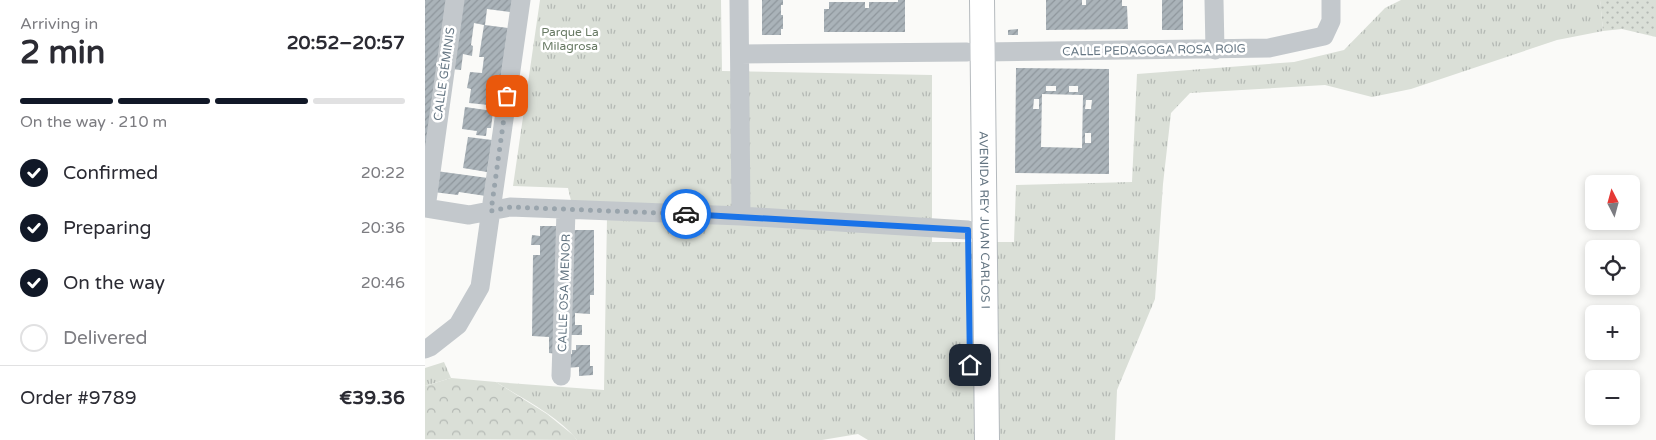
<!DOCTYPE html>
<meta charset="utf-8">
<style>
body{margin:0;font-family:"Varela Round",sans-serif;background:#f2f2f3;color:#2b2b33;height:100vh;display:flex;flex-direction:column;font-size:19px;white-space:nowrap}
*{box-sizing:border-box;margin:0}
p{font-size:16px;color:#7c7c81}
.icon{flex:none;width:28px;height:28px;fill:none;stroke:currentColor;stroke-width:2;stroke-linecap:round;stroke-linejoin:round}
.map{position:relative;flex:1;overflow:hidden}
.details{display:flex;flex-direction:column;background:#fff;width:425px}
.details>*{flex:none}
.needle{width:32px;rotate:354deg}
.tools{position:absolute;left:1160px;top:175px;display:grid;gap:10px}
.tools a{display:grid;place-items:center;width:55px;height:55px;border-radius:8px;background:#fff;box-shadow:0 2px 8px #0003;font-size:25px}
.pin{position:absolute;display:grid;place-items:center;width:42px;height:42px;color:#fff;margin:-21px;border-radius:10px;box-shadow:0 2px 8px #0006}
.courier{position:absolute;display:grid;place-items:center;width:50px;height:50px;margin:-25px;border:4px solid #1a73e8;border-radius:50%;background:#fff;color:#222;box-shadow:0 1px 6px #0007}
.head em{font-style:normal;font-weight:700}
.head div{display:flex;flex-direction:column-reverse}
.head{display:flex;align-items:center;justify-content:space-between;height:85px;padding:0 20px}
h1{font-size:32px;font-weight:700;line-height:38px}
.bar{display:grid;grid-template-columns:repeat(4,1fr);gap:8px 5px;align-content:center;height:60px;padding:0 20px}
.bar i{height:6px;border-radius:4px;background:#e1e1e2}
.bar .on{background:#111827}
.bar p{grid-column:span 4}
.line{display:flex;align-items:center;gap:12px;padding:0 20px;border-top:1px solid #e1e1e2}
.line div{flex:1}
ol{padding:0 20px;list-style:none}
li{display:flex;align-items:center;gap:15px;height:55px}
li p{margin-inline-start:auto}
li .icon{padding:5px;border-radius:50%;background:#111827;color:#fff;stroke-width:4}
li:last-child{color:#7c7c81}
li i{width:28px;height:28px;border:2px solid #e1e1e2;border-radius:50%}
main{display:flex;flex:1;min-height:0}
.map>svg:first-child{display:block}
</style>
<main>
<section class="details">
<div class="head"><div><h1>2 min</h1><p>Arriving in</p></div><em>20:52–20:57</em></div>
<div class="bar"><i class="on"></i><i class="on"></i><i class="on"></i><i></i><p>On the way · 210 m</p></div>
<ol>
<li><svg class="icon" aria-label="check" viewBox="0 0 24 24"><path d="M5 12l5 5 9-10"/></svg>Confirmed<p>20:22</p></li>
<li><svg class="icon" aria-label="check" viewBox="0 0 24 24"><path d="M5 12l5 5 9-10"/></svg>Preparing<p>20:36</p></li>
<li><svg class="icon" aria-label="check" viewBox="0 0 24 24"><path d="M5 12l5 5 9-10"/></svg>On the way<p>20:46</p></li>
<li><i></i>Delivered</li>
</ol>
<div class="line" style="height:65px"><div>Order #9789</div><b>€39.36</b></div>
</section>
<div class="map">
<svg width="1231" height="440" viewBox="0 0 1231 440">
<defs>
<pattern id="grass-tufts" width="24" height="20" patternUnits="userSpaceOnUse" patternTransform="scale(1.25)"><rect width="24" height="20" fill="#dadfd7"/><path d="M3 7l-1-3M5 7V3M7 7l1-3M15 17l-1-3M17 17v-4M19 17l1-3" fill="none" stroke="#b4b9b4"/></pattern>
<pattern id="forest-crowns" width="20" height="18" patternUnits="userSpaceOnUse" patternTransform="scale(1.25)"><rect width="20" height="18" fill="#dadfd7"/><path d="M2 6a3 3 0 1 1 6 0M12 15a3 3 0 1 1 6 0" fill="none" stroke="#b4b9b4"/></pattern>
<pattern id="garden-dots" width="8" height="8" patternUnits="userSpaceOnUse" patternTransform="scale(1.25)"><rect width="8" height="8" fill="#dadfd7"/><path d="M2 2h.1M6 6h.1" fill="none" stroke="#b4b9b4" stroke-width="1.8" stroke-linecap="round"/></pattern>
<pattern id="building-hatch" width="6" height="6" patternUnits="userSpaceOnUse" patternTransform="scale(1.25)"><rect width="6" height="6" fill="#aab3b9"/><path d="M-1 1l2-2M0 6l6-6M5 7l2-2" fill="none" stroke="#8e969c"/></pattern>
</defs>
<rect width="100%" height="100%" fill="#fafaf8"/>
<!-- grass -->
<path fill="url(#grass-tufts)" d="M115,0H296L297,71L507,75V242H589L591,185L707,182L712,74L869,62L919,50L960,8L976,0H1175L1178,31L1132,40L986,89L947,97L900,85L765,93L746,113L738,184L730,299L692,390L690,440H443L433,434L397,440H152C135,417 95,397 71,382L179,390L182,218L147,205L143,188L88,186Z
M19,362L26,378L0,386V368Z"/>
<!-- forest -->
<path fill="url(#forest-crowns)" d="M26,378L71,382L122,414L148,435L152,440L0,439V386Z"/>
<!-- garden -->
<path fill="url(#garden-dots)" d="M1175,0H1231V37L1197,29L1178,31Z"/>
<!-- building -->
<path fill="url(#building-hatch)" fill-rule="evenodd" d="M0,0H24L0,155Z
M36,0H88L86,12L62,9L60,25L83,28L74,90L67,89L64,105L44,103L46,89L42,88L45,72L57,73L59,57H54L59,25L49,23L46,45L48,46L47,56L38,54L36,70L26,69Z
M337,0H358V5H356V15H358V29H356V35H337Z
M473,0H480V32H399V9H404V2H440V8H444V2H473Z
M621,0H657V5H661V0H697V6H702L703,29L621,30Z
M737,0H758V30H737Z
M593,29V35H583V30Z
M591,68L684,69V174L590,173ZM621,86H631V91H621ZM644,86H653V92H644ZM617,94L658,95L657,148L616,147ZM609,99H614V109H608ZM661,100H667L666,109H660ZM660,133H666V143H660Z
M40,107L68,111L66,128H62L61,136L51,135L52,131L37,129Z
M43,137L67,140L62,172L38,168Z
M11,171L63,178L61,196L34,192L33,195L8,192Z
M115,226H135L133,354L124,353V337L107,336L108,255H115V245H106L107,235L115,236Z
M146,230H169V295H165V314L150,313V325H157V335H145Z
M151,345H165V366H168V375L154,376V367L140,368V354H147V350H151Z"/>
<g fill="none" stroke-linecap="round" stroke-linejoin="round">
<!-- major casing -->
<g stroke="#b5babe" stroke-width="26">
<g id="major">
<path id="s1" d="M557,0L562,440"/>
</g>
</g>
<!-- minor -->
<path stroke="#c3c8cc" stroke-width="19" d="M314,0L316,216
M789,0L790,50
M558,52L844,48L899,36L906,21V0
M315,54L542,52
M0,208L44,215L85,207L316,216L543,230
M1,208L30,0
M0,349L5,347L33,325L55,287L96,0
M136,376L141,210"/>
<!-- major -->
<use href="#major" stroke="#fff" stroke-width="24"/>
</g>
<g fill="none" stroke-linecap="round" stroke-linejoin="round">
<!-- done -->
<path stroke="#99a4ac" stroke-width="5" stroke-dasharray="0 9" d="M82,96L66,211L86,207L261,214"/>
<!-- route -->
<path stroke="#1a73e8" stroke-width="6" d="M261,214L543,230L545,365"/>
</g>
<g text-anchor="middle" stroke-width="5" stroke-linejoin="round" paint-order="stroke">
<!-- park labels -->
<g font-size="12" fill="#687a64" stroke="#fff">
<text x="145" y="36">Parque La<tspan x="145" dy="14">Milagrosa</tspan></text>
</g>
<!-- street labels -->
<g font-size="12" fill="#657683" stroke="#fff">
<text transform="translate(729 50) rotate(-1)" y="4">CALLE PEDAGOGA ROSA ROIG</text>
<text transform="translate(19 74) rotate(-82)" y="4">CALLE GÉMINIS</text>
<text dy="4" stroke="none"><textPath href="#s1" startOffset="220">AVENIDA REY JUAN CARLOS I</textPath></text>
<text transform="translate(139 293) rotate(-88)" y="4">CALLE OSA MENOR</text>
</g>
</g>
</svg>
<div class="tools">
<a><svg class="needle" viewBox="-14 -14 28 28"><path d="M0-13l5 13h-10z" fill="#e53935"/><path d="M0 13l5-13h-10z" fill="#7c7c81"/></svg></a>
<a><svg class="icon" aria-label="locate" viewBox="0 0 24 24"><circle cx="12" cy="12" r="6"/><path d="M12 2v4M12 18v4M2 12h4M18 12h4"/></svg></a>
<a>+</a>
<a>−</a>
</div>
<div class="pin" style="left:82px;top:96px;background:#ea580c"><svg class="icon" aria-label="bag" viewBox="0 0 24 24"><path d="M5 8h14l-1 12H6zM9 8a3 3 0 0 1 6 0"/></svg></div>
<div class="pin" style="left:545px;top:365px;background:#1f2937"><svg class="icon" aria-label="home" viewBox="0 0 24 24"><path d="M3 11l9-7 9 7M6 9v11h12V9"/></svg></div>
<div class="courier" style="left:261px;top:214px"><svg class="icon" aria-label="car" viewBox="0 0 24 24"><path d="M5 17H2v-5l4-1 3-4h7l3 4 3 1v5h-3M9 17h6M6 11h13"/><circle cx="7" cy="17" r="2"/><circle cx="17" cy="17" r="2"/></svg></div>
</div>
</main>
